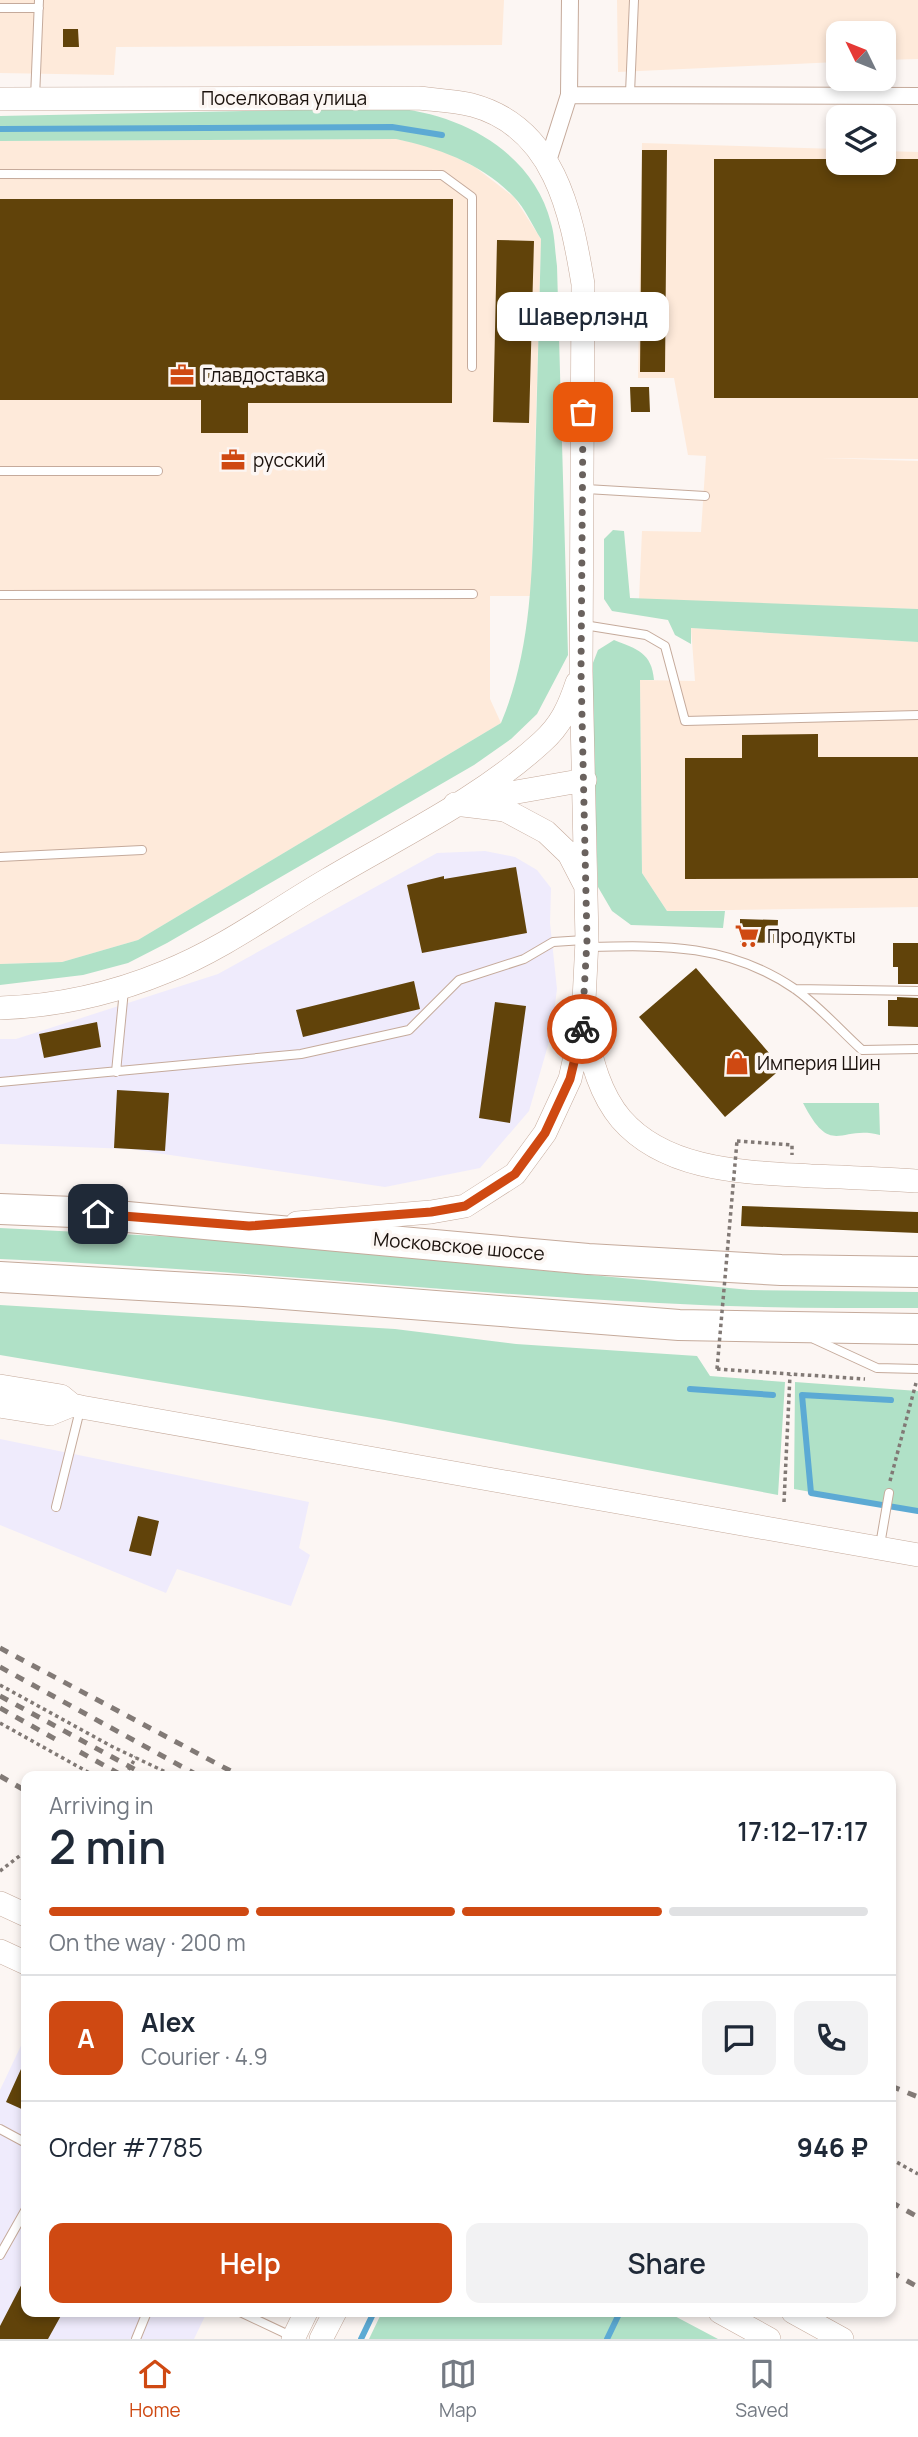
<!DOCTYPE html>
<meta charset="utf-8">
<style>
body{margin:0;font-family:Manrope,sans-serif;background:#f2f2f3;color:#1f2937;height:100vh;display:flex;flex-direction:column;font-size:26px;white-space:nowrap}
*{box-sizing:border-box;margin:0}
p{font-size:23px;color:#747a83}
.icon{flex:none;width:38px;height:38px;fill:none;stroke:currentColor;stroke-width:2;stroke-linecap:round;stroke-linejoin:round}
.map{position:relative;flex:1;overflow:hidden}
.side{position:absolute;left:21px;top:1771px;width:875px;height:546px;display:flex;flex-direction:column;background:#fff;border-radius:14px;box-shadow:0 4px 10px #0003}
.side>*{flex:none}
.needle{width:46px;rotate:313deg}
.buttons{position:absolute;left:826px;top:21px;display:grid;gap:14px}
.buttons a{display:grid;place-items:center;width:70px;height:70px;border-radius:14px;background:#fff;box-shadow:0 4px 10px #0003;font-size:35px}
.pin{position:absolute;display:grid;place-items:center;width:60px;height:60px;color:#fff;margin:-30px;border-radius:14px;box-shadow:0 4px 10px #0006}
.courier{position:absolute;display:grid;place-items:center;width:70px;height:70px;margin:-35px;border:5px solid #cf4912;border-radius:50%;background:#fff;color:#222;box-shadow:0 2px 9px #0007}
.bubble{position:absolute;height:49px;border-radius:14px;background:#fff;box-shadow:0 4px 10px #0003;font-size:23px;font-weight:600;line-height:49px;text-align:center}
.head em{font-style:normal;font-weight:600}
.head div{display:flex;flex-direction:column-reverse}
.head{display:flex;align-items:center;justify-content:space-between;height:119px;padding:0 28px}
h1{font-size:46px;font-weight:600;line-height:52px}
.bar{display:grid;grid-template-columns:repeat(4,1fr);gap:10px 7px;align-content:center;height:84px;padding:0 28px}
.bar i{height:9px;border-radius:5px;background:#e0e1e3}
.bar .selected{background:#cf4912}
.bar p{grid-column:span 4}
.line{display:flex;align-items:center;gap:18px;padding:0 28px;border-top:2px solid #e0e1e3}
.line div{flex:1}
.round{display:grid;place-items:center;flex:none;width:74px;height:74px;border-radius:14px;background:#f2f2f3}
.button{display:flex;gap:14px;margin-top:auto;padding:14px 28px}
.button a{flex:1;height:80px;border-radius:14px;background:#cf4912;color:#fff;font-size:28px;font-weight:600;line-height:80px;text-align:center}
.button a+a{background:#f2f2f3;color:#1f2937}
.tabs{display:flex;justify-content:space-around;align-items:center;height:98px;border-top:2px solid #e0e1e3;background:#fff;font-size:19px;color:#747a83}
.tabs a{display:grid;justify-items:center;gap:4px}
.tabs .selected{color:#cf4912}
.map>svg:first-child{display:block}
</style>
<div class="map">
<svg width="918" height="2339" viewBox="0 0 918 2339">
<rect width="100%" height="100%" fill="#fcf6f3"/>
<!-- commercial -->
<path fill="#efebfc" d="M485,851L515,857L537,870L551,888L550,923L557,989L551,1035L529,1111L480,1168L385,1187L130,1149L0,1144V1039H16L218,974L437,853Z
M0,1439L309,1502L299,1548L310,1555L291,1606L177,1569L166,1593L0,1525Z
M26,2035V2312H207L194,2339H0V2090Z"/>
<!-- industrial -->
<path fill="#feeada" d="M0,0H504L502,45L116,47L114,75L0,73Z
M617,0H918V59L884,60V33H838V62L618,72Z
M396,139L435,147L475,167L514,197L541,239L531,596H490V699L501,723L138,940L62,962L0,964V141Z
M642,143L838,149V163H884V151L918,152V459L822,458L918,461V609L639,600L642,531L701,532L706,456L688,455L674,378H638Z
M691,628L918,642V907L667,911L642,873L640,680L695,681Z"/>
<!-- green -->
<path fill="#b0e1c7" d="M390,108C458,112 533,151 551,223C555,236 555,252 557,266L568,655L537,714L511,739L474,765L167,943L128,963L83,975L0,985V964L62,962L138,940L501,723C535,642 532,555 535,469C537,393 539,316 541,239C532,225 525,208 514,197C483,164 438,148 396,139L0,141V116Z
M613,530L624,531L630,598L918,609V642L691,628V644L675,635L668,620L612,611L604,599V539Z
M614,640C637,649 652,653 654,680H640L642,873L667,911H725L723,928L631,925L612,911L598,887L591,668L598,650Z
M803,1103H879L880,1135C840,1124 832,1159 803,1103Z
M0,1228L198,1238L750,1290L918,1292V1308C832,1308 745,1308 659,1303C439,1292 220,1268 0,1259Z
M0,1305L395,1329L516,1344L697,1356L710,1376L785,1382L778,1495L385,1420L0,1355Z
M795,1382L918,1391V1511L794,1489Z
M382,2312H667L718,2339H369Z"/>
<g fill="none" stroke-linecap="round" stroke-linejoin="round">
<!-- stream -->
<path stroke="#5caad4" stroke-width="6" d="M0,129L392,127L442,135
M690,1389L773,1395
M891,1400L802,1395L811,1493L918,1511
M361,2339L374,2312
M607,2339L620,2312"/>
</g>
<!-- building -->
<path fill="#61430a" d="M63,29H78L79,47H63Z
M642,150H667L665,372H640Z
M714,159H838V163H884V159H918V398H714Z
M0,199H453L452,403H248V433H201V400H0Z
M497,240L534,241L529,423L493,422Z
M630,387H649L650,412H631Z
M818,734V757H918V878L685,879V758H742V735Z
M516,867L527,933L422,953L407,885L444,876V879Z
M740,919L778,920L777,943L740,942Z
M893,943H918V984H898V967H893Z
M696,968L782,1068L725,1117L639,1017Z
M414,981L420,1009L303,1037L296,1010Z
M897,997L918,998V1027L888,1026V1000H897Z
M495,1002L526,1006L510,1123L479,1118Z
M97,1022L101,1047L44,1058L39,1034Z
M117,1090L169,1093L165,1151L114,1148Z
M742,1206L918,1212V1233L741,1226Z
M138,1516L159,1521L151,1556L129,1551Z
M26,2058V2111L6,2102Z
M26,2276V2312H63L48,2339H0V2326Z"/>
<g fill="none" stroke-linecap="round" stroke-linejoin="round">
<!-- lane casing -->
<g stroke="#c5aa9b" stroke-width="10">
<path id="lane" d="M0,8H39
M630,93L634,0
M35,98L39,0
M0,174L442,175L472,197V367
M0,471H158
M586,489L705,496
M0,595L473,594
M584,625L646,635L665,646L685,721L918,715
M0,857L142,850
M589,947C665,945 729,944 795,989C819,1006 840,1030 862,1050L918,1049
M795,989L918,991
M116,1072L124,990
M0,1082L301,1054L409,1030L459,980L524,959L553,942L584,940
M814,1339L877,1368L918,1369
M56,1507L80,1410
M880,1545L889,1493
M0,2129L26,2143
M0,2255L26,2209
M240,2312L291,2336
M136,2339L147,2312"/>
</g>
<!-- street casing -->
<g stroke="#c5aa9b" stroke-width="18">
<path id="street" d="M569,95L918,96
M548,161L569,95L570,0"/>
</g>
<!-- secondary casing -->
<g stroke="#c5aa9b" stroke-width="24">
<path id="secondary" d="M0,99L418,98C436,100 455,101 472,105C554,127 571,211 583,284L581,671L587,940L583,1021L570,1079L545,1133L515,1174L465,1206L431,1212L297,1223
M471,800L585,780
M455,804L505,810L546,832L569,854L584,883
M0,1008C58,1006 112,994 165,972C223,949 274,911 327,880C399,837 480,799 542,742C561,725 569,707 577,683
M585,1030C592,1062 600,1094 621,1119C667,1172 747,1172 811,1176C847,1177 882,1179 918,1181
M0,1386L61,1396L72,1405L81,1407L918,1555
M0,1406L50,1414L72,1405
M0,1903L26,1915
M0,1951L26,1963
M720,2312L769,2339
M793,2312L842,2339
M293,2339L306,2312
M321,2339L335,2312"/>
</g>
<!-- highway casing -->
<g stroke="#c5aa9b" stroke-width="32">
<path id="highway" d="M0,1209L73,1212L588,1259L781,1270L918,1272
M0,1277L244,1291L679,1325L918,1329"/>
</g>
<!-- path -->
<path stroke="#817975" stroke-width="3.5" stroke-dasharray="3.5 3.5" stroke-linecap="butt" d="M737,1141L792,1145V1155
M717,1369L865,1379
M890,1481L916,1383
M784,1502L790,1375
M0,1685L111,1746L174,1776
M0,1723L95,1776
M125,1776L136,1757
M0,1871L26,1851
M891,2159L918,2174"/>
<!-- lane -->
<use href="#lane" stroke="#fff" stroke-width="8"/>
<!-- street -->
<use href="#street" stroke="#fff" stroke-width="16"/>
<!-- secondary -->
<use href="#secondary" stroke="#fff" stroke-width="23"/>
<!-- highway -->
<use href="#highway" stroke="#fff" stroke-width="30"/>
<!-- rail -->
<path stroke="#827a76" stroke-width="5" stroke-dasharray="9 9" stroke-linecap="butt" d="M0,1648L240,1776
M0,1667L199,1776
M0,1696L147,1776
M0,1708L55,1739
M80,1752L123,1776
M0,1776L26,1791
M891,2086L918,2097
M891,2202L918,2217
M891,2272L918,2287"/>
<!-- path-bridge -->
<path stroke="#817975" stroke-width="3.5" stroke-dasharray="3.5 3.5" stroke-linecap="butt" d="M717,1369L737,1141"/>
</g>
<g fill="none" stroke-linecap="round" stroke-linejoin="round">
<!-- done -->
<path stroke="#6a625e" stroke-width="7" stroke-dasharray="0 12.6" d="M582,1029L587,940L581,671L583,412"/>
<!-- route -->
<path stroke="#cf4912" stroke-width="9" d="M98,1214L249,1226L431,1212L465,1206L515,1174L545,1133L570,1079L582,1029"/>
</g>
<!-- icons -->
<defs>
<g id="office-bare" transform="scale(1.89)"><path d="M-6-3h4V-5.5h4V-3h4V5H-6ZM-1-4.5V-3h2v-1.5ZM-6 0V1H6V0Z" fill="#cf4912" stroke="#fcf6f3" stroke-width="2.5" paint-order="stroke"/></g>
<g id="supermarket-bare" transform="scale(1.89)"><path d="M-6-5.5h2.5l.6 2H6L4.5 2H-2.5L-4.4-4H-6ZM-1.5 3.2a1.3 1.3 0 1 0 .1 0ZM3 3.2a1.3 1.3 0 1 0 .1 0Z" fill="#cf4912" stroke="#fcf6f3" stroke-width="2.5" paint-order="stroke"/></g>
<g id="shop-bare" transform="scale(1.89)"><path d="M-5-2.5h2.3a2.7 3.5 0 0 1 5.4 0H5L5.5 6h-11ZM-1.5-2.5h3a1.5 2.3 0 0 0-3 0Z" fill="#cf4912" stroke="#fcf6f3" stroke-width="2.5" paint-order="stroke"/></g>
</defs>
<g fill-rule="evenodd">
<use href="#office-bare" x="182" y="375"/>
<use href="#office-bare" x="233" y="460"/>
<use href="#supermarket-bare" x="747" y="936"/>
<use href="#shop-bare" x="737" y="1063"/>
</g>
<g text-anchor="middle" stroke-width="7" stroke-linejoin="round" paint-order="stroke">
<!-- street labels -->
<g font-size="19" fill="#1b120d" stroke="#fcf6f3">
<text x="284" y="105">Поселковая улица</text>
<text transform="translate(459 1246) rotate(5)" y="7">Московское шоссе</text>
</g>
<!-- poi labels -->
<g font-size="19" fill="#1b120d" stroke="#fcf6f3" text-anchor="start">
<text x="202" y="382">Главдоставка</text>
<text x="253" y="467">русский</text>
<text x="767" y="943">Продукты</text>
<text x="757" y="1070">Империя Шин</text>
</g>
</g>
</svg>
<div class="buttons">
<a><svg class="needle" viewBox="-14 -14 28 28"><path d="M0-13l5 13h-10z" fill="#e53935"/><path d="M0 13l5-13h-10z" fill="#747a83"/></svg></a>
<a><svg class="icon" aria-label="layers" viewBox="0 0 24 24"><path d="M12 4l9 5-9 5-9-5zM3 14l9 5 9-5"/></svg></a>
</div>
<div class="pin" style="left:583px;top:412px;background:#ea580c"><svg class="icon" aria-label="bag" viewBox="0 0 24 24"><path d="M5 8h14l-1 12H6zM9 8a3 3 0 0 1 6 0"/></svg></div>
<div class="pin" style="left:98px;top:1214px;background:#1f2937"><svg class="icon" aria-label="home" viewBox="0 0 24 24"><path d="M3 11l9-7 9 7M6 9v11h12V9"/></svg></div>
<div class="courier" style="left:582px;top:1029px"><svg class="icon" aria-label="bike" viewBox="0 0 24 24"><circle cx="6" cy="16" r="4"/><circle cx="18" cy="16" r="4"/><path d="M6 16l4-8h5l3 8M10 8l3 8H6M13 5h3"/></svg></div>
<div class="bubble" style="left:497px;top:292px;width:172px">Шаверлэнд</div>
<section class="side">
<div class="head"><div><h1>2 min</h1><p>Arriving in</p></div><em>17:12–17:17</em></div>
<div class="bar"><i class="selected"></i><i class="selected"></i><i class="selected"></i><i></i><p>On the way · 200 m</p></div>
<div class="line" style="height:126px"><b class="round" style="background:#cf4912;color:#fff">A</b><div><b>Alex</b><p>Courier · 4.9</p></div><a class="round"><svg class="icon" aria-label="chat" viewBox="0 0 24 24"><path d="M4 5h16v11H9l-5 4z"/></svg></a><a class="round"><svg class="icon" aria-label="phone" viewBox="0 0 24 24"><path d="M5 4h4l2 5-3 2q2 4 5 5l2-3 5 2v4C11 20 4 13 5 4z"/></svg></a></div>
<div class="line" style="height:91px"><div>Order #7785</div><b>946 ₽</b></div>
<div class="button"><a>Help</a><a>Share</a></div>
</section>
</div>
<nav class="tabs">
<a class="selected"><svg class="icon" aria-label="home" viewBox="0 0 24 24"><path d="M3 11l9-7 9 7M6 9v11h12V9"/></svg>Home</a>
<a><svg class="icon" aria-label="map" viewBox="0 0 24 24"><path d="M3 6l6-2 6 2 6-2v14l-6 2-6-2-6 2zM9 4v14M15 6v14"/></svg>Map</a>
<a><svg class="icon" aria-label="saved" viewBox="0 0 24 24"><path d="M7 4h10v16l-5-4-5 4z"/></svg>Saved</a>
</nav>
